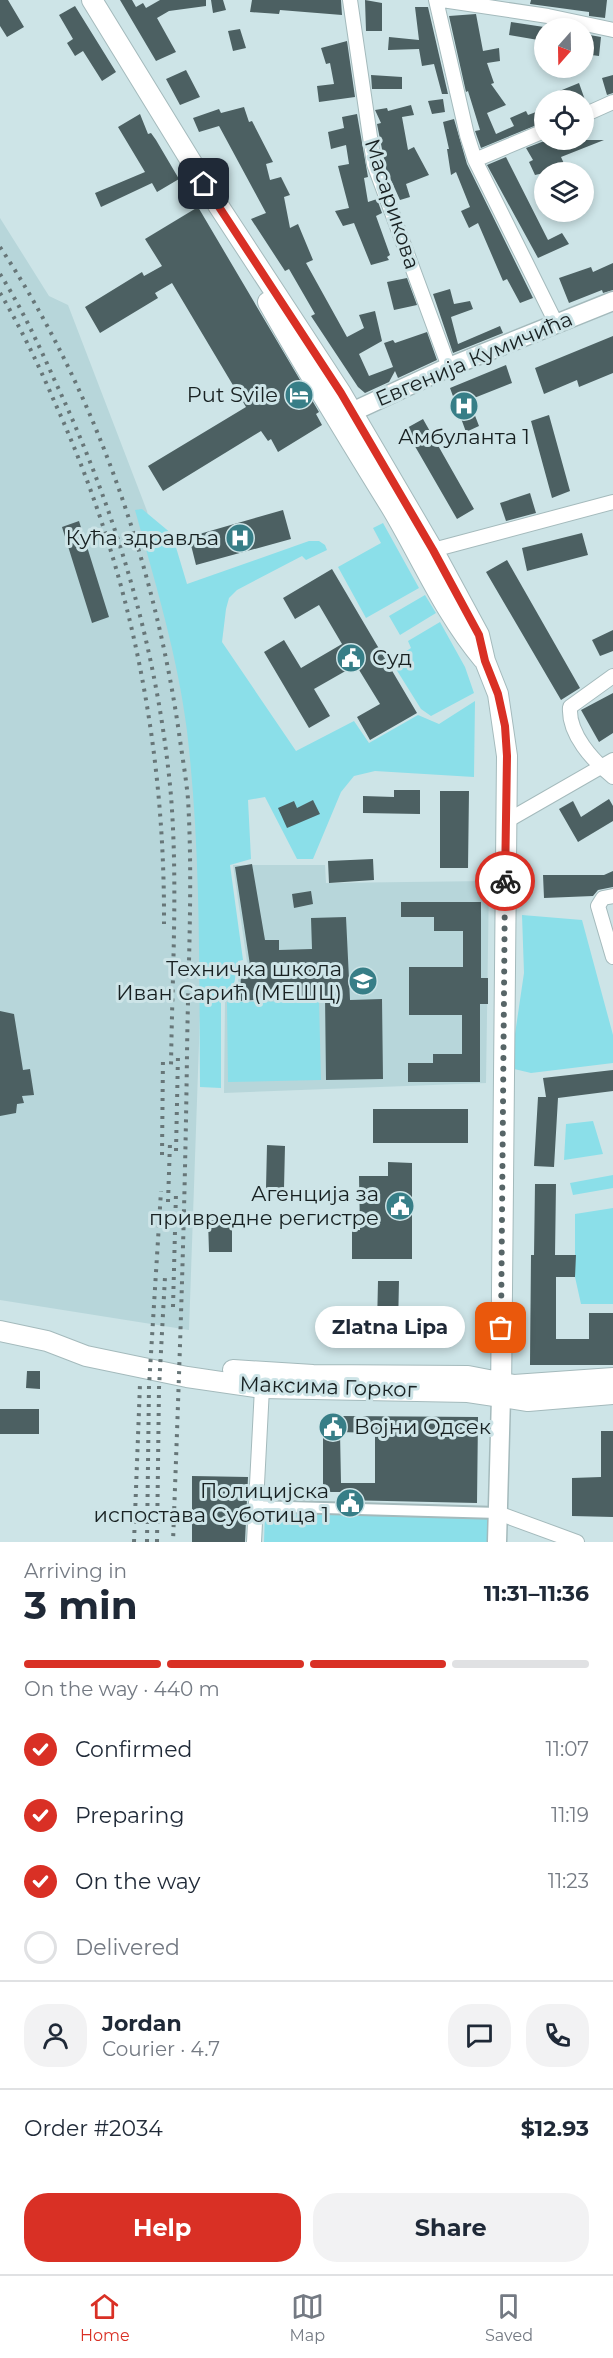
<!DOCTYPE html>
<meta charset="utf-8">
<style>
body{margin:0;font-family:Montserrat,sans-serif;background:#f2f2f3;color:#1f2937;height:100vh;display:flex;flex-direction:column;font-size:22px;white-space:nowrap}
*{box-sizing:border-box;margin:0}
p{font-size:20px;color:#747a83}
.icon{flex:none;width:33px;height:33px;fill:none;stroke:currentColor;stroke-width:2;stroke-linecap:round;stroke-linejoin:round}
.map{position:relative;height:1542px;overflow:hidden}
.side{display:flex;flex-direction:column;background:#fff;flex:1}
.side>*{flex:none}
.needle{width:39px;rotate:200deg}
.controls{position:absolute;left:534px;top:18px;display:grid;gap:12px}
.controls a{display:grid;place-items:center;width:60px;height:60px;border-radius:50%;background:#fff;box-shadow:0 3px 9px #0003;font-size:30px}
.pin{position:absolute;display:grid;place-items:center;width:51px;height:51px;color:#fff;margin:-26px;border-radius:12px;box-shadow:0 3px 9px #0006}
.courier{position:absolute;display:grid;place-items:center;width:60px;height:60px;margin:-30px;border:4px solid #d93025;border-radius:50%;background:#fff;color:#222;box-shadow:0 2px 8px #0007}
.bubble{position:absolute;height:42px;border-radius:21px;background:#fff;box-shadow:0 3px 9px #0003;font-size:20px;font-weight:700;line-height:42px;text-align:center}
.headline em{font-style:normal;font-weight:700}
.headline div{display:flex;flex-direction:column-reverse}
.headline{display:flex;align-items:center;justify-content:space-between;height:102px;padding:0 24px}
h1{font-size:39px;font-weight:700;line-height:45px}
.bar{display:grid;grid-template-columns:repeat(4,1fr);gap:9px 6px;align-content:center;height:72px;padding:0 24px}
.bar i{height:8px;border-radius:4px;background:#e0e1e3}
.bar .selected{background:#d93025}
.bar p{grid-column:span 4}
.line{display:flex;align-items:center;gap:15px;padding:0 24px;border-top:2px solid #e0e1e3}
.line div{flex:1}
.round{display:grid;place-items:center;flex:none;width:63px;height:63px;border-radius:24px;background:#f2f2f3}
ol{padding:0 24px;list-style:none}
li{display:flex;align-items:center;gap:18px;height:66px}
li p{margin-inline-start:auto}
li .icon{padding:6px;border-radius:50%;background:#d93025;color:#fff;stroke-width:4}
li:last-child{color:#747a83}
li i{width:33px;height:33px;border:3px solid #e0e1e3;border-radius:50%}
.action{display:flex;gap:12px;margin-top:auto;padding:12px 24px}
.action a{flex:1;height:69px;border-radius:24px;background:#d93025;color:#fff;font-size:24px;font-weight:700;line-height:69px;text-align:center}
.action a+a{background:#f2f2f3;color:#1f2937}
.tabs{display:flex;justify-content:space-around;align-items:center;height:84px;border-top:2px solid #e0e1e3;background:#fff;font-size:16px;color:#747a83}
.tabs a{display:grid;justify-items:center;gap:3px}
.tabs .selected{color:#d93025}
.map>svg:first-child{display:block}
</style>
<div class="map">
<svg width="613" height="1542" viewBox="0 0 613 1542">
<rect width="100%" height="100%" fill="#cde4e7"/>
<!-- built -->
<path fill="#b7d6da" d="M0,218L49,296L68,305L147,511L168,615L183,668L205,871L189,1330L0,1300Z
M233,865H325L326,883L489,881L486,1083L224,1093L225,1000L236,999L240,964L247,962Z"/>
<!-- green -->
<path fill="#8bdfe9" d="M142,509L172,534L187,584L309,541H319L325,545L327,550L306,560L302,556L237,590L229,598L226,609L222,642L296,751L354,721L369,743L418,715L439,724L475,701L474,777L375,771L354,776L341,792L313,859H297L265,797L248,800L251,859L230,865L243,960L238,961L232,997L221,998V1088L200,1087C199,968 201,849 187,731C178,657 155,582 135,510Z
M383,523L419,588L366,618L338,567L381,543L373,528Z
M425,595L436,613L400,635L389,616Z
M440,622L465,667L474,693L431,716L421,709L391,661L411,648L408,641Z
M522,915L582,920L613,1035V1063L531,1073L510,1068L524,973Z
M319,1001L321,1080L228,1082L227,1002Z
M593,1121L603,1154L564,1160L566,1124Z
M613,1175V1188L573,1195L570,1183Z
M613,1208V1304H581L575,1277V1214Z
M265,1513L490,1518L489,1542H264Z"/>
<!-- building -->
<path fill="#4c6062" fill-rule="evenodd" d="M0,0H8L24,27L7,37L0,26Z
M120,0H132L136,7L143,3L146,8L160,0H206V6L169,11L157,18L176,52L156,61Z
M211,0H223L226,10L213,13Z
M252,0H341L342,15L280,10L279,14L250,12Z
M365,0L382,3V31H366Z
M531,0H607L605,18L589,16V12L530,4Z
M75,6L116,72L102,81L83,51L75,56L67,43L73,39L59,15Z
M415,7H428L448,94H442L434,64L422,66L419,49L388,50L389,37L419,40Z
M476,14L483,51L499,48L500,61L487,63L494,83L491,84L506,105L487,113L496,134L514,126L510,118L526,111L528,115L544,109V122L481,148L475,131L480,130L468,91L466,92L449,16Z
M511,22L544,27V41L509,35Z
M240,29L246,48L233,51L228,31Z
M584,34L601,37L599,56L584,54Z
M347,41L355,97L319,102L317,86L334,84L330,63L326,64L321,48Z
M186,70L200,97L180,105L166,79Z
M371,75L402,77V89H372Z
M613,75V93L607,95L602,78Z
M579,83L585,100H561L557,92Z
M443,99L445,112L432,114L428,101Z
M411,105L414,115L402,117L408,150L414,147L429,175L406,184L410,197L400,200L386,169L377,124L381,123L375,110L387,108L388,111Z
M244,107L249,122L252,121L273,162L266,164L270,180L281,177L290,195L284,197L290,228L298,224L313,260L306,263L347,337L364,328L359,315L375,311L382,341L359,354L369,376L393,367L384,343L393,340L395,343L427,332L437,360L398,378L395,371L389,382L365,393L358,387L311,316L315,314L289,269L285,271L251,219L266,213L219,126L199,132L193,118L219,109L221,113Z
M140,114L148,134L151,133L156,140L179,179L157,192L152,183L101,207L95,193L145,172L118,127Z
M357,114L368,177L364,178L368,202L377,199L382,213L376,216L390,255L387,257L389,260L371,265L354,223L343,226L335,211L349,208L338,166L349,164L346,145L331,149L328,132L344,128L342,117Z
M454,119L467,164L533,298L520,303L507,279L503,281L478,223L469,228L461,211L470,207L456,172L451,175L447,149H449L443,122Z
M547,140H604L561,157L566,168L535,175L529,162L533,160L526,148Z
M506,157L548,240L562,233L569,244L538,258L487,165Z
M198,207L319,412L316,414L322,425L278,452L271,439L268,441L261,431L163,491L148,466L246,407L172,283L155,293L158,298L100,333L85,307L142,272L144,276L162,266L145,239Z
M613,263V290L603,293L602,290L569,303L559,278L591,267L593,272Z
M407,278L417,305L394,310L387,282Z
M450,289L454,304L470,301L473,309L451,317L458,344L500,326L503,333L453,353L433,294Z
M613,336V373L579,387L577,380L544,394L535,368Z
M506,365L512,383L469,400L479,426L466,432L450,388Z
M549,415L570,491L552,498L531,421Z
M423,419L474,509L457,519L405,429Z
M530,493L536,513L506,521L500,503Z
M283,510L291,539L196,565L189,537Z
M79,521L109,617L92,623L62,527Z
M582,533L588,555L527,571L522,548Z
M507,560L580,688L561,700L486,572Z
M332,569L417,713L370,740L357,717L380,704L356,665L314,689L330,716L309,728L264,652L284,640L301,668L342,644L319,605L295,619L283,598Z
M613,630V651L600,656L592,640Z
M613,693V733L599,742L581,710Z
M394,790H420V814L363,813V796L394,797Z
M440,791H469L468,868H440Z
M609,799L613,806V821L578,842L559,809L573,801L581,817Z
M313,800L320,814L287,828L278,808L294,801L297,808Z
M373,859L374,880L329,883L328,861Z
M252,864L265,940H279V950L312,949L311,918L346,917L350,1000L382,999L383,1079L326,1080L325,995L239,1001L242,966L250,965L235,867Z
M613,871V887L598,890L593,896L544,898L543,875H604Z
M311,891L313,904L294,908L292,894Z
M401,902H481V978H488V1004H480V1082H408V1063H433V1054H462V1015H409V967H463V931H434V917H401Z
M0,1011L14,1014L23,1070L30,1069L34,1095L22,1096L24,1103L17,1104L16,1113L0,1116Z
M613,1070V1091L558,1098L554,1167L534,1166L538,1097H546L543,1078Z
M373,1109H468V1143H373Z
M267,1145L285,1146L284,1188H266Z
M388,1162L412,1163V1259H352V1230H360L359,1176H388Z
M535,1184H556L555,1255H576L575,1277H556V1339H589V1313H613V1365H530L531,1255H534Z
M208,1220H232V1252H209Z
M378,1281H399L398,1327L377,1326Z
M27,1371H40V1389L26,1388Z
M0,1409H39V1434H0Z
M340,1416L478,1417L477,1503L342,1500L341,1492H323V1422H340ZM340,1432L375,1433V1483H341Z
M601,1431H613V1517L572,1516V1478L601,1477Z
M192,1476L248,1477L245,1542H192Z"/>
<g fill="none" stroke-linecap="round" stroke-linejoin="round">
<!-- pedestrian casing -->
<g stroke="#a4babc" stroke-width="14">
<path id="pedestrian" d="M254,1506L498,1513"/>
</g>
<!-- minor casing -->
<g stroke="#a4babc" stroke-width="16">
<path id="minor" d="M350,0L374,164L449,367
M436,0L467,135L475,160L556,323
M442,0L548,16L613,30
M584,115L613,102
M475,160L544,131
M433,550L613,502
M613,676L570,707C568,734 593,761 613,777
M505,822L613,760
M613,896L603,898L598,906L613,957
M498,1513L577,1542
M254,1542L262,1388"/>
</g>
<!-- tertiary casing -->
<g stroke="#a4babc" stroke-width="21">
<path id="tertiary" d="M339,418L449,367L613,301
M497,1542L501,1397"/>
</g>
<!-- secondary casing -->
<g stroke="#a4babc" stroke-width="22">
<path id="secondary" d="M92,0L216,202L341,393L433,550L479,635L485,661L498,694L507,756L501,1397
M268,302C307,371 349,439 391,507C421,557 445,614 483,659
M0,1331L47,1341L86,1356L187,1377L262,1388L468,1392L528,1401L613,1394
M233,1370L313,1375L468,1376L514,1385L613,1378"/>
</g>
<!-- pedestrian -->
<use href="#pedestrian" stroke="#fff" stroke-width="10"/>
<!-- minor -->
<use href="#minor" stroke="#fff" stroke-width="14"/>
<!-- tertiary -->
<use href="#tertiary" stroke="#fff" stroke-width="18"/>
<!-- secondary -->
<use href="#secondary" stroke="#fff" stroke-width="20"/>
<!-- rail -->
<path stroke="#677678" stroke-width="4" stroke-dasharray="3 6" stroke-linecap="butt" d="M0,247C94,388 155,566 179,733C182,755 186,777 188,799C193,884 188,969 187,1054C185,1217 179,1379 173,1542
M0,274C21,307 38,343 54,379C116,510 158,650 171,796C178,886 172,977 171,1068
M0,293C21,328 39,366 55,403C130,568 165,743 164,924
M176,1151L178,1055
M162,1155L163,1056
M168,1202L170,1143
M173,1307L176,1193
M134,1542L140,1384
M147,1542L149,1386L161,1191
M157,1542L159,1388L165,1277"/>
</g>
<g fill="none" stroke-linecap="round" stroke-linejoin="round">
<!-- done -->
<path stroke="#576567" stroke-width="6" stroke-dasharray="0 10.8" d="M501,1328L505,881"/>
<!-- route -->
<path stroke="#d93025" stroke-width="8" d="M204,184L341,393L433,550L479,635L485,661L498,694L505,726L507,756L505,881"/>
</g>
<!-- icons -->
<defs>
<g id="hotel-disc" transform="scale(1.5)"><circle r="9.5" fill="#377e87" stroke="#cde4e7"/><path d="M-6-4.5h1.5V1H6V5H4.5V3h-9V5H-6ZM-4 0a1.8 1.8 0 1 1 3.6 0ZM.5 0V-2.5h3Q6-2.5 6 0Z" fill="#fff"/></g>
<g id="hospital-disc" transform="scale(1.5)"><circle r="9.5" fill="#377e87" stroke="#cde4e7"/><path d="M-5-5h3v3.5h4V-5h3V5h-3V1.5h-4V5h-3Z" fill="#fff"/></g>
<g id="civic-disc" transform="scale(1.5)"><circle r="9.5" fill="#377e87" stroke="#cde4e7"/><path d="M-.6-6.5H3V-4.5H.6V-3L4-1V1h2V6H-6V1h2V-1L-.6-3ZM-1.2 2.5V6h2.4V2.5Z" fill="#fff"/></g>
<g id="school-disc" transform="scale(1.5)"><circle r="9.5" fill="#377e87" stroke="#cde4e7"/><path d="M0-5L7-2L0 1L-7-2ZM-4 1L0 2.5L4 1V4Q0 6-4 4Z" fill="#fff"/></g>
</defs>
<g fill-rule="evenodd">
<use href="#hotel-disc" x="299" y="395"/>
<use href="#hospital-disc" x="464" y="406"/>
<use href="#hospital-disc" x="240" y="538"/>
<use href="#civic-disc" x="351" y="658"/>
<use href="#school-disc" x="363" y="981"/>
<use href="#civic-disc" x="400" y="1206"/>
<use href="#civic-disc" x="333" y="1427"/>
<use href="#civic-disc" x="350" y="1503"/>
</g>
<g text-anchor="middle" stroke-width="6" stroke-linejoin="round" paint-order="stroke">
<!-- street labels -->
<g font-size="21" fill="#182122" stroke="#cde4e7">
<text transform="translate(392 204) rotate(72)" y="7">Масарикова</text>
<text transform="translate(474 359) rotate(-23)" y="7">Евгенија Кумичића</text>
<text transform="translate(328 1387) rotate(2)" y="7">Максима Горког</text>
</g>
<!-- poi labels -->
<g font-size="21" fill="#182122" stroke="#cde4e7" text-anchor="end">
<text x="278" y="402">Put Svile</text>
<text x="464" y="444" text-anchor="middle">Амбуланта 1</text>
<text x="219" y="545">Кућа здравља</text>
<text x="372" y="665" text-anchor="start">Суд</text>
<text x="342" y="976">Техничка школа<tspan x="342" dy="24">Иван Сарић (МЕШЦ)</tspan></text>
<text x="379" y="1201">Агенција за<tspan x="379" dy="24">привредне регистре</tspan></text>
<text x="354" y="1434" text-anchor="start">Војни Одсек</text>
<text x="329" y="1498">Полицијска<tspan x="329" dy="24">испостава Суботица 1</tspan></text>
</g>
</g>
</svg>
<div class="controls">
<a><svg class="needle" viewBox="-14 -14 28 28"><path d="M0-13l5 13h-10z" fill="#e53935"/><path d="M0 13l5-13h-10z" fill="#747a83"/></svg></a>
<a><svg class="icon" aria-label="locate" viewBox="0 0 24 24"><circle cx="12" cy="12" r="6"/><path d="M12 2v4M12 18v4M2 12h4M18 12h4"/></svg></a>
<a><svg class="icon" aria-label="layers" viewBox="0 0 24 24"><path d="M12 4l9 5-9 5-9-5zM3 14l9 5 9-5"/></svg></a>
</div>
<div class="pin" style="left:501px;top:1328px;background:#ea580c"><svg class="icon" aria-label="bag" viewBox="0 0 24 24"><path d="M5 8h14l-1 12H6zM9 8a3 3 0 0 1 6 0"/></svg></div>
<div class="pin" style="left:204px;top:184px;background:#1f2937"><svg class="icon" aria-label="home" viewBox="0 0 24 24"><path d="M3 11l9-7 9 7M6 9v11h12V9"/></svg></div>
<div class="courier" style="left:505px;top:881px"><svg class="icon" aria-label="bike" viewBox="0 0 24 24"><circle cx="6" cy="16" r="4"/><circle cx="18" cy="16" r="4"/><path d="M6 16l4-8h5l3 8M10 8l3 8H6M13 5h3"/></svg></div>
<div class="bubble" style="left:315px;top:1306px;width:150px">Zlatna Lipa</div>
</div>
<section class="side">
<div class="headline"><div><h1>3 min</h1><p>Arriving in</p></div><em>11:31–11:36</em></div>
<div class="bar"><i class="selected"></i><i class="selected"></i><i class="selected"></i><i></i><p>On the way · 440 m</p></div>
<ol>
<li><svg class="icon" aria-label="check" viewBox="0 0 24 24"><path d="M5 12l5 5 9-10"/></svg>Confirmed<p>11:07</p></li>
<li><svg class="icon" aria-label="check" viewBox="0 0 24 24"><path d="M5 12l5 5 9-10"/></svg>Preparing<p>11:19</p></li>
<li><svg class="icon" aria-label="check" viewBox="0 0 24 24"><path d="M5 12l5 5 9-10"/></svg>On the way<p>11:23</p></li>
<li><i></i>Delivered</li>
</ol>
<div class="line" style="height:108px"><a class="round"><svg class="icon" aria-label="person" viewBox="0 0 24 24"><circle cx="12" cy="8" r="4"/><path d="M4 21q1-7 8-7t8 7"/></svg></a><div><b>Jordan</b><p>Courier · 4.7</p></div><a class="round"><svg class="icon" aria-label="chat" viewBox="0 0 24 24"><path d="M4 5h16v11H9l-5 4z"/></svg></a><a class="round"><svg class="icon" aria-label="phone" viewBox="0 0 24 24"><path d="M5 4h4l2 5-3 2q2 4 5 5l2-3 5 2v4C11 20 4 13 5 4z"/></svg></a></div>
<div class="line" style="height:78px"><div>Order #2034</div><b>$12.93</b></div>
<div class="action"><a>Help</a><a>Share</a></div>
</section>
<nav class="tabs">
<a class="selected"><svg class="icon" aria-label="home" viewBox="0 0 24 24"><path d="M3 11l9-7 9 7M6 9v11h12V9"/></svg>Home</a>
<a><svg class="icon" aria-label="map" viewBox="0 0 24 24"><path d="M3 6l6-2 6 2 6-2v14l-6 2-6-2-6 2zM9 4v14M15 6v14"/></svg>Map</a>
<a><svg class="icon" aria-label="saved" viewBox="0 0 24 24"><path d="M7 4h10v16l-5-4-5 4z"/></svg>Saved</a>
</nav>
